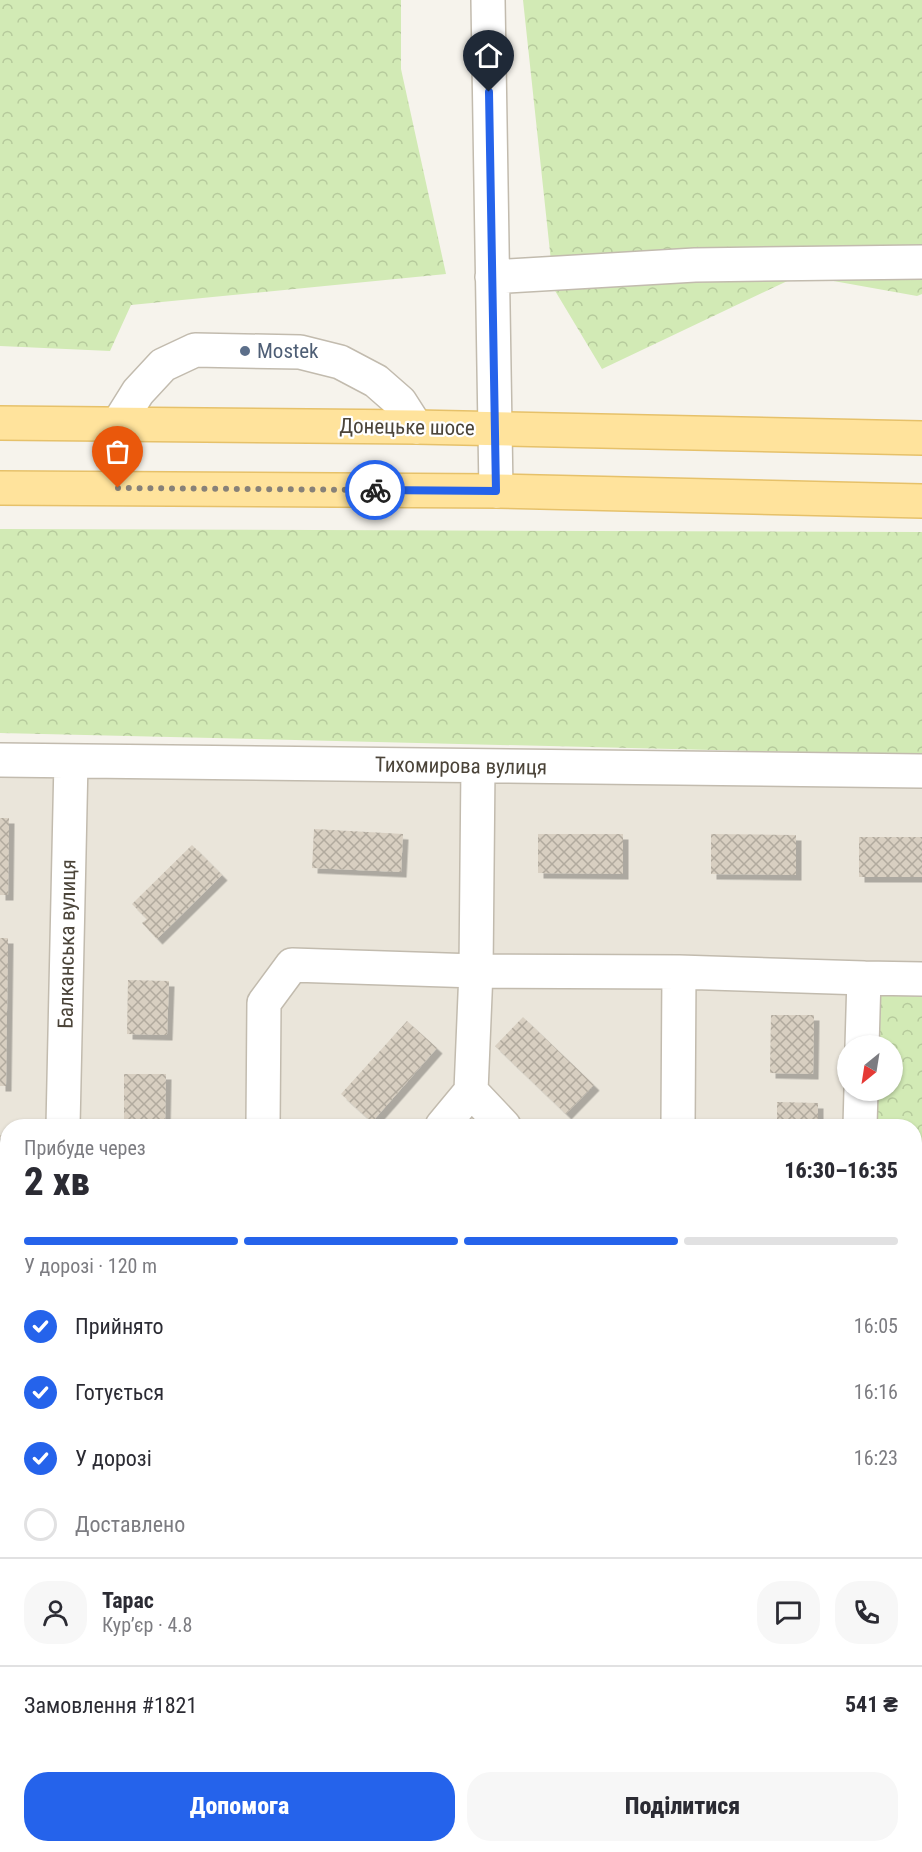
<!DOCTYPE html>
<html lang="uk">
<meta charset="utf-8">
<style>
body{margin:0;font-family:"Roboto Condensed",sans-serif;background:#f7f7f7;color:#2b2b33;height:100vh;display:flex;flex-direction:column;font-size:22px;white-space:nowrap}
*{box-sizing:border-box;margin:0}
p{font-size:20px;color:#7c7c81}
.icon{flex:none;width:33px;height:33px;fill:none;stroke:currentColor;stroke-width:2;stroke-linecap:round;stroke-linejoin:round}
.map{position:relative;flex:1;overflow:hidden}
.sheet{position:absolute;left:0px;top:1119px;width:922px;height:734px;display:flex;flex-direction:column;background:#fff;border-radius:24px 24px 0 0;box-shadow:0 2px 4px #0004}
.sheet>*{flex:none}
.needle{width:39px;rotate:210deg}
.controls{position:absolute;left:837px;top:1035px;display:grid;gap:12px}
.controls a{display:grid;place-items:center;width:66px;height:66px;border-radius:50%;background:#fff;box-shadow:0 2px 4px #0004;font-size:30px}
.pin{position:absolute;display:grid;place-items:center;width:51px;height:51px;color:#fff;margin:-62px -26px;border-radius:50% 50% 50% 0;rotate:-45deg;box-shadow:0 0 6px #0007}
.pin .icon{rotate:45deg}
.courier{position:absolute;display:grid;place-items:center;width:60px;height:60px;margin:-30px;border:4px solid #2563eb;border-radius:50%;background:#fff;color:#222;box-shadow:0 2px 8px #0007}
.head em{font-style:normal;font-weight:800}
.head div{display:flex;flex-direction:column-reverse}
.head{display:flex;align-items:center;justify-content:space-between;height:102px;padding:0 24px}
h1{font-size:39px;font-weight:800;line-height:45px}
.bar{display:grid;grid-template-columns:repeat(4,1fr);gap:9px 6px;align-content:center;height:72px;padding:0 24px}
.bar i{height:8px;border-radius:4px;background:#e1e1e2}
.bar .current{background:#2563eb}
.bar p{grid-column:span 4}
.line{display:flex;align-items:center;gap:15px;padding:0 24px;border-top:2px solid #e1e1e2}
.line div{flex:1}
.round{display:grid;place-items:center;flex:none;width:63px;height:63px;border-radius:24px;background:#f7f7f7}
ol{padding:0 24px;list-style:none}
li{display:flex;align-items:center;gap:18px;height:66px}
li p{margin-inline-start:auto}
li .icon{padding:6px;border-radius:50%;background:#2563eb;color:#fff;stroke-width:4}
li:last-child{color:#7c7c81}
li i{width:33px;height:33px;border:3px solid #e1e1e2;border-radius:50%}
.cta{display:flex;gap:12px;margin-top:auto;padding:12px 24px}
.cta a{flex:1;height:69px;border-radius:24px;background:#2563eb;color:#fff;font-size:24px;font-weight:800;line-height:69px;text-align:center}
.cta a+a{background:#f7f7f7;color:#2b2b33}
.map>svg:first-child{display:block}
</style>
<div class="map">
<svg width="922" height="1852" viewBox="0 0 922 1852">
<defs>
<pattern id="grass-tufts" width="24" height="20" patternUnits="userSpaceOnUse" patternTransform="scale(1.5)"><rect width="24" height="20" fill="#d2eab5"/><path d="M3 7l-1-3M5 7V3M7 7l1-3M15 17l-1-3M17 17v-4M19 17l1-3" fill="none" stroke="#b6ca9c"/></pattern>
<pattern id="forest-crowns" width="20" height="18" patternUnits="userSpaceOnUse" patternTransform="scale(1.5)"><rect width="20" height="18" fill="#d2eab5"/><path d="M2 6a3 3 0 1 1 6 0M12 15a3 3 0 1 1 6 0" fill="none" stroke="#b6ca9c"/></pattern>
<pattern id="building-cross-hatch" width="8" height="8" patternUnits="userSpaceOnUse" patternTransform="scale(1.5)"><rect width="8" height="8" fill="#d8cfc1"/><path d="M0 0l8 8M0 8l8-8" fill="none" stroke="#b1aa9e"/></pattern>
<filter id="shadow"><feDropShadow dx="5.5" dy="5.5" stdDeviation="0" flood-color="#0004"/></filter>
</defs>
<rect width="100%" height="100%" fill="#f6f3ec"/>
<!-- residential -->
<path fill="#eae5da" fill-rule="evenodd" d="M0,769L922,782V1852H0ZM848,1046H892V1090H848ZM8,1126H915V1845H8Z"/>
<!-- grass -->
<path fill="url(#grass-tufts)" d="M915,1780L922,1787V1852H870V1845H915Z
M432,1845H494V1852H432Z"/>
<!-- forest -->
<path fill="url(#forest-crowns)" d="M0,0H401V69L446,274L131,305L110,351L0,346Z
M523,0H922V294L917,296L800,275L602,369L554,289Z
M0,529L922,532V755L0,733Z
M873,989L922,990V1222L915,1228V1126H870L871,1091L892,1090V1046L872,1045Z"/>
<!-- building -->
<path fill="url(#building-cross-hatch)" filter="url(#shadow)" d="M0,818H9L8,895H0Z
M314,829L403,834L401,872L312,868Z
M538,834H623V874L538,873Z
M711,834L796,835V875L711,874Z
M859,837H922V877H859Z
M192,845L222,875L157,939L142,923L147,919L132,904Z
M0,938H8L6,1086H0Z
M128,980L169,981L167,1035L127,1034Z
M771,1015H814L813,1074L770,1073Z
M523,1017L594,1085L566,1114L495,1046Z
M407,1021L437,1048L372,1122L341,1094Z
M124,1074H166L165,1126H124Z
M777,1102L818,1103V1126H777Z
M0,1135H8V1293H0Z
M0,1339H8V1491H0Z
M120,1845H162V1852H120Z
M333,1845H374V1852H333Z
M557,1845H598V1852H557Z
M667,1845H708V1852H667Z
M778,1845H819V1852H778Z"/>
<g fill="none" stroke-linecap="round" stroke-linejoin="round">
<!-- minor casing -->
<g stroke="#c2bbae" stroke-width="36">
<path id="minor" d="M488,0L496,491
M492,277L695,265L922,262
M118,424L138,392L163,365L195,350L300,352L340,362L376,381L400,402L416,427
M0,760L922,771
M679,972L864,978L862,1046
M864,978L922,979
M471,1091L504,1126
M63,1126L71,761
M263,1126L264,1003L292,965L476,971L679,972L678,1126
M442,1126L471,1091L476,971L478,766
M860,1126L861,1090
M915,1249L922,1241
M915,1375L922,1376
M0,1554H8
M915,1570H922
M915,1766L922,1769
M51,1852V1845
M427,1852V1845
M499,1852V1845
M862,1852V1845"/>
</g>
<!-- major casing -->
<g stroke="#e6c16a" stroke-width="36">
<path id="major" d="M0,423L416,427L922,438
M0,488L496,491L922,501"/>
</g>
<!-- minor -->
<use href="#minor" stroke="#fff" stroke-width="33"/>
<!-- major -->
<use href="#major" stroke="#ffe39c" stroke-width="33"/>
</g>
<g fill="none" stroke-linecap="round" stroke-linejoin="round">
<!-- done -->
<path stroke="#878178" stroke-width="6" stroke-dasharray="0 10.8" d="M118,488L375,490"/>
<!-- route -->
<path stroke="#2563eb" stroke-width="8" d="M375,490L496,491L489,92"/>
</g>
<!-- markers -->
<circle fill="#5c6f8a" stroke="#fff" stroke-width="2" cx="245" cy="351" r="6"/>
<g text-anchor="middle" stroke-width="4.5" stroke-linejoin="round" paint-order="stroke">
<!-- service labels -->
<g font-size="21" fill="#4e5e75" stroke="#fff" text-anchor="start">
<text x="257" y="358">Mostek</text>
</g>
<!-- street labels -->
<g font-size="21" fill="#4b4439" stroke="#fff">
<text transform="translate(407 427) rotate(1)" y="7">Донецьке шосе</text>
<text transform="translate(461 766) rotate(1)" y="7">Тихомирова вулиця</text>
<text transform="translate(67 944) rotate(-89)" y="7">Балканська вулиця</text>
</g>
</g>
</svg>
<div class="controls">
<a><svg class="needle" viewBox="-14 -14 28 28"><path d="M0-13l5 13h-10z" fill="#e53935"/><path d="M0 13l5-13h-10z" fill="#7c7c81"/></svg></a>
</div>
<div class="pin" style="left:118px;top:488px;background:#ea580c"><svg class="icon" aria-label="bag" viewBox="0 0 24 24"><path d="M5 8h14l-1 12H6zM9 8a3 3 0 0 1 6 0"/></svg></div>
<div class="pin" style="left:489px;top:92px;background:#1f2937"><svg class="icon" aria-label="home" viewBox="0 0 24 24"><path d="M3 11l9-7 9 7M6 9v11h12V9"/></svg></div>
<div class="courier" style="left:375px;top:490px"><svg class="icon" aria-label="bike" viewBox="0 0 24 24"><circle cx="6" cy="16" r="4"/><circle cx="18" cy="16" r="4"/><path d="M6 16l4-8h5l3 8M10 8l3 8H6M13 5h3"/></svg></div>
<section class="sheet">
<div class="head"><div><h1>2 хв</h1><p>Прибуде через</p></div><em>16:30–16:35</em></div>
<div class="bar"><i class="current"></i><i class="current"></i><i class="current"></i><i></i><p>У дорозі · 120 m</p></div>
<ol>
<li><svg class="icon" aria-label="check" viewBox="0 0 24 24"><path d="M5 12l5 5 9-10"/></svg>Прийнято<p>16:05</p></li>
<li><svg class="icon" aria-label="check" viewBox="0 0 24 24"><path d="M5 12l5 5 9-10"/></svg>Готується<p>16:16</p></li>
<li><svg class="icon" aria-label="check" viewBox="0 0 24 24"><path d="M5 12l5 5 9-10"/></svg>У дорозі<p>16:23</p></li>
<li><i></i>Доставлено</li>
</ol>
<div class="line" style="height:108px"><a class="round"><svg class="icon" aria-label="person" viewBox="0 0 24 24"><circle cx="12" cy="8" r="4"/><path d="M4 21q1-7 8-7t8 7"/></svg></a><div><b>Тарас</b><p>Кур’єр · 4.8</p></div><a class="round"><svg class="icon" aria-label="chat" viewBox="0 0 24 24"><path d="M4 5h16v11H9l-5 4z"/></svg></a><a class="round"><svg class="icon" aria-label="phone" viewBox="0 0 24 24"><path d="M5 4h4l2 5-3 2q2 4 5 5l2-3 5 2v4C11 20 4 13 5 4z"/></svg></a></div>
<div class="line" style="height:78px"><div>Замовлення #1821</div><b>541 ₴</b></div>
<div class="cta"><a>Допомога</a><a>Поділитися</a></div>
</section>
</div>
